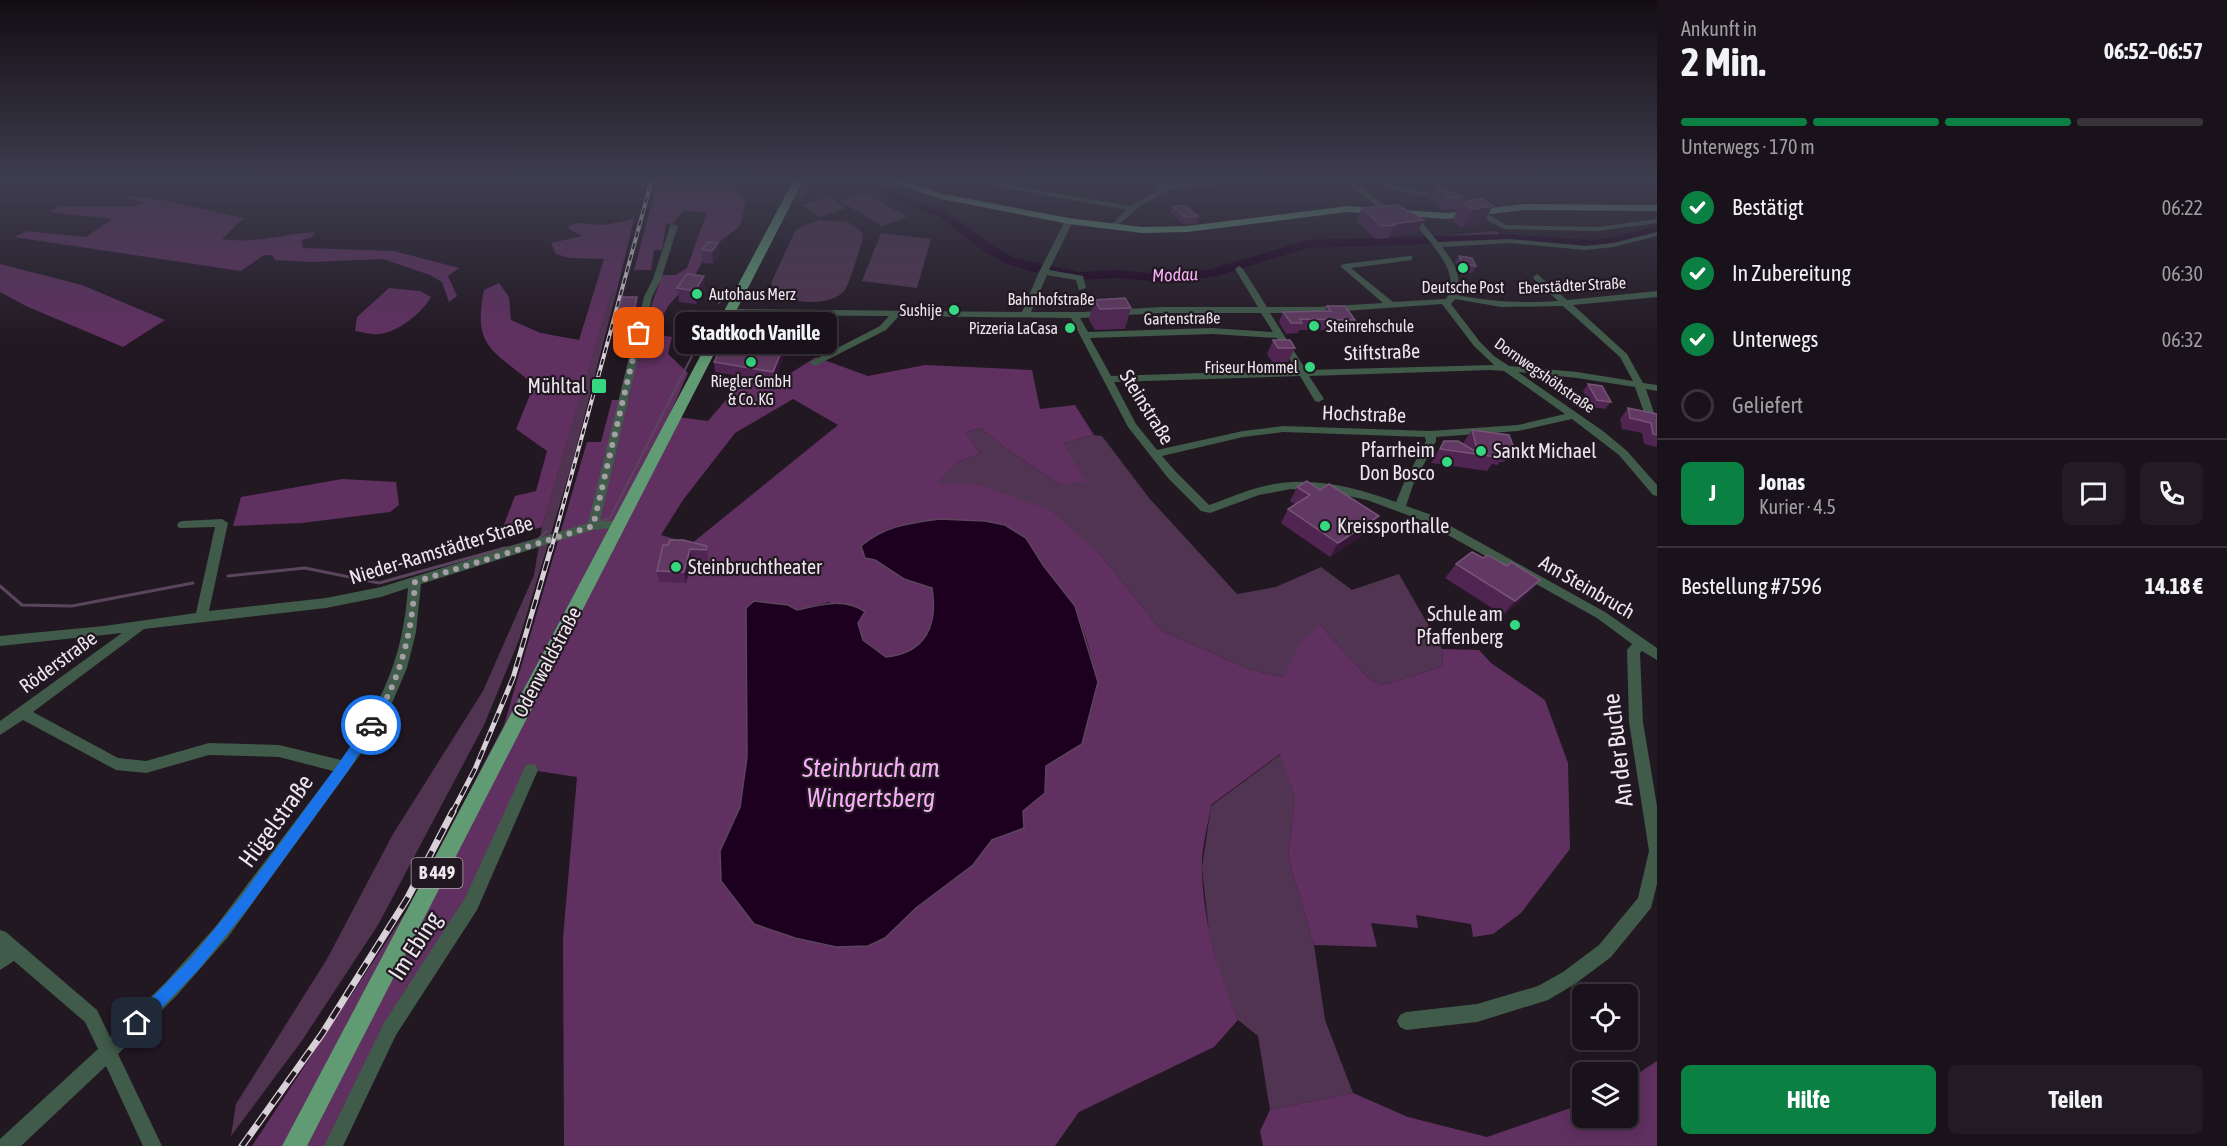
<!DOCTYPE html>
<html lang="de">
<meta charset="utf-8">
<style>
body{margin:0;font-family:"Asap Condensed",sans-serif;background:#231b23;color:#f1f3f6;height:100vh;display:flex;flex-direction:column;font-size:22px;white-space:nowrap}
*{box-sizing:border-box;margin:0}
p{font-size:20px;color:#9f9ea2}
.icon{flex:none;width:33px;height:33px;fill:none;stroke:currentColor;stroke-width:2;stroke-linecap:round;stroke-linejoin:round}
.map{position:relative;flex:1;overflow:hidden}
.details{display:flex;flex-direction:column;background:#1a121a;width:570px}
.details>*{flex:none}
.tools{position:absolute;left:1572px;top:984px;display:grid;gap:12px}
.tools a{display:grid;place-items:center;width:66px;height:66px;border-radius:9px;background:#1a121a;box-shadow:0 3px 15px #0003,0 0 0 2px #383239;font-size:30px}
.pin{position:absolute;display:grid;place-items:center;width:51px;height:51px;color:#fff;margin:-26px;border-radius:12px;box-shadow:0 3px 9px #0006}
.courier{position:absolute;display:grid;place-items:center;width:60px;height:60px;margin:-30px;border:4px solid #1a73e8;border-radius:50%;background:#fff;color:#222;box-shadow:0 2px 8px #0007}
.bubble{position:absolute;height:42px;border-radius:9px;background:#1a121a;box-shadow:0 3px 15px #0003,0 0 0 2px #383239;font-size:20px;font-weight:700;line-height:42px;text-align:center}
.summary em{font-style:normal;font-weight:700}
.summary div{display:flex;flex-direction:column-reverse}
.summary{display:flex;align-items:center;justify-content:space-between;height:102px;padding:0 24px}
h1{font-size:39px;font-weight:700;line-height:45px}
.bar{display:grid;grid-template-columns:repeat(4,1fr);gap:9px 6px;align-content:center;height:72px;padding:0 24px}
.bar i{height:8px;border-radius:4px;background:#383239}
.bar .on{background:#0b8043}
.bar p{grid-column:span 4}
.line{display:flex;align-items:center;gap:15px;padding:0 24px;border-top:2px solid #383239}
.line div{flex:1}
.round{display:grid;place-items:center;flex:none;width:63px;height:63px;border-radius:9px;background:#231b23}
ol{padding:0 24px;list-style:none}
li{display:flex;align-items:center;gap:18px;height:66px}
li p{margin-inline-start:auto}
li .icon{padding:6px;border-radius:50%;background:#0b8043;color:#fff;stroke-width:4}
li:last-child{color:#9f9ea2}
li i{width:33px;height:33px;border:3px solid #383239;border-radius:50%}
.button{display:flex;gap:12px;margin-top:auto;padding:12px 24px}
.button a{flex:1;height:69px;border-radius:9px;background:#0b8043;color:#fff;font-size:24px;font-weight:700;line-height:69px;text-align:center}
.button a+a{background:#231b23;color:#f1f3f6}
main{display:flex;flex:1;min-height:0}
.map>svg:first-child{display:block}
</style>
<main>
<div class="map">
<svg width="1657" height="1146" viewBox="0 0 1657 1146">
<rect width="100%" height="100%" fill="#221822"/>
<!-- green -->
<path fill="#513451" d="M864,192L907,217L882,226L840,201Z
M828,196L846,208L820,217L802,205Z
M820,220L848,222L863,233C864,239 849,284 845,290C832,308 778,306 771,283L795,231L804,225Z
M1657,228V232L1630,240L1595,246L1510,240L1442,244L1438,240L1445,239L1442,236L1496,231L1503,237L1583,243L1613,240Z
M881,233L931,239L917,288L862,281Z
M612,290H617L572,464L519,640L484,725L378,925L301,1042L231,1136L236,1104L327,959L393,834L483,691L534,575L542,527Z
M981,428L1000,444L1059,484L1063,443L1094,435L1102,436L1149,498L1237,594L1276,587L1321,567L1352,590L1399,574L1442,649L1443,666L1383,685L1370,680L1320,625L1283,677L1251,670L1162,631L1099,553L936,483L958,462L980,454L966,432Z
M1281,754L1295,797L1288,857L1314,945L1325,1020L1353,1093L1270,1110L1258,1036L1238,1020L1222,983L1209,932L1202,868L1211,806Z"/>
<!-- forest -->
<path fill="#603060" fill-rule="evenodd" d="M658,179H725L746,199L740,226L708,251L694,277L668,306L654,334L672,337L668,354L688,373L669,416L708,421L742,381L775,383L816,357L868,376L925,365L1032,370L1040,409L1075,405L1094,435L1063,443L1086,482L1059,484L1000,444L981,428L966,432L980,454L958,462L937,483L981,485L1051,511L1099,553L1162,631L1251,670L1283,677L1300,643L1320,625L1370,680L1383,685L1443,666L1442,649L1479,650L1491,663L1545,700L1568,763L1570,849L1521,913L1493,934L1473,937L1471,924L1416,915L1418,928L1371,923L1377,947L1314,945L1288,857L1295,797L1280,754L1211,805C1208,826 1201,849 1202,869C1203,922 1218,973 1238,1020L1214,1047L1079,1112L1055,1146H564L563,938L577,777L531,770L471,904L390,1029L333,1146H252L409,907L504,725L587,442H601L612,400H628L637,356L616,354L621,332L644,327L662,275H676L687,268L707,212L683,211L672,224L666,223L662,250H654L651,270H634ZM793,399L838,425L691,544L661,535L683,500L735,433ZM939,519L1026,538L1043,565L1075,606L1087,641L1098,682L1082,743L1046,766L1045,793L1023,811L1024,828L992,840L973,865L916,908L885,938L868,946L836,947L720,851L740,807L747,757L746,608L754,601L788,605L797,610L829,602L858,623L863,640L886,657C926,653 938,626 932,588L904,579L875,560L865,558L868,540C892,527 913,523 939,519Z
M128,196C168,199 205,210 244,218L222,239C254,244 284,234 315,232L312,237L302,240L303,248L394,251L459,268L448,276L457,296L449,302L442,282L430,275L383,259L312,262L275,260L272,255H264L241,271L14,237L27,231L86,237L112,219L50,212L59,206L133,207L143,202L126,198Z
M634,219L617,290L612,291L542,527L498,540L515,496L536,491L547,451L516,429L534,385C494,350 472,349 484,290L499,283L509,297L511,320L541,333L579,340L604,259L570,258L556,254L551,243L582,236L569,229L568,226L577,223L604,225Z
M0,264L82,285L165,320L123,347L26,306L0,292Z
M389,288L420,291L431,297C422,313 397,333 379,334C371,335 362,332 355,331L357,317Z
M342,479L396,482L399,505L390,512L302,523L233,526L241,497Z
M1657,1061V1146H1263L1260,1131L1270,1110L1353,1093L1408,1117L1487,1137L1582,1104V1118H1628V1080Z"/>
<!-- water -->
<path fill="#1d001f" stroke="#5b455d" stroke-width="1.5" d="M939,519L985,521L1005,525L1026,538L1043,565L1075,606L1098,682L1082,744L1046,766L1045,793L1023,811L1024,828L992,840L973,865L916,908L885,938L868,946L836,947L795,938L754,924L721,881L720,851L740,807L747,757L746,608L754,601L788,605L797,610C818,605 845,597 865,612L858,623L863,640L886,657C926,653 938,625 932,588L904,579L875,560L865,558L861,546C884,526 910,523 939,519Z"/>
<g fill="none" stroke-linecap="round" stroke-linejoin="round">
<!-- stream-far1 -->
<path stroke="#5b455d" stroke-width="2" d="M799,198L809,179
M719,303L726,294
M599,521L610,518L696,348
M499,550L538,539L547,531"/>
<!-- stream -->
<path stroke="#5b455d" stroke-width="3" d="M228,576L305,568L379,583L505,548
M0,586L22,605L72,606L193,583"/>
<!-- river -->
<path fill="#1d001f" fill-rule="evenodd" d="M814,179L883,184L906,197L946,212L987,242L1014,258L1079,272L1117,270L1172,275L1211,269L1307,240L1503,234L1591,240L1617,237L1657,226V234L1618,245L1591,248L1503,242L1308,248L1217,276L1172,283L1117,278L1079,280L1034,272L1006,264L979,248L938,216L898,201L877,189L825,186Z"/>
<!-- minor -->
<path fill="#405b49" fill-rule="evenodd" d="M958,179H973L1131,206L1162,188L1130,179H1142L1167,184L1169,179H1172L1176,181L1175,184L1234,179H1259L1255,181L1171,189L1142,205L1113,229L1109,227L1126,210Z
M1342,179H1350L1393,211L1386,213Z
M1369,179H1379L1397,186L1448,197L1444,199L1392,190Z
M1473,209H1479L1506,225L1598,227L1657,219V223L1598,231L1504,229L1473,213Z
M1408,212H1414L1438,242L1509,239L1586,246L1613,243L1657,232V236L1613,247L1586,250L1509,243L1442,247C1454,262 1462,275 1457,295C1491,302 1524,303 1558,301L1534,279L1533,277L1537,274L1567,300L1657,291V297L1573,305L1627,354L1643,383L1657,385V391L1646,389L1654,413L1657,414V420L1645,415L1635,387L1577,378L1518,372L1603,431L1627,451L1657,485V496L1653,495L1619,455L1572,419L1518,431L1436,437V441L1413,485L1406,506L1429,514L1605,612L1657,648V660L1642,651L1640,653L1643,722L1657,806V884L1651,908L1611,957L1575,984L1548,1000L1477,1022L1406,1030L1400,1027L1397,1021L1400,1015L1406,1012L1477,1004L1538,986L1563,972L1599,945L1638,898L1649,851L1629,722L1627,650L1632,644L1597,618L1421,520L1367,500L1330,492L1291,489L1259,495L1210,513L1201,511L1168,478L1128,427L1071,318L899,316L886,330L815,366L810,363L812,361L880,326L889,316L730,315L726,312L730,309L1022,312L1039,272L1065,221L1069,219L1073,221L1049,270L1083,276L1086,288L1079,290L1076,280L1047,275L1031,312H1082L1160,307H1258L1235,269L1239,266L1243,269L1267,307H1317L1383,303L1340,266L1344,264L1409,256H1412V260L1351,268L1393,302L1446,299C1465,270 1422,236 1407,214ZM1455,299L1501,307L1563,306L1620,357L1633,381L1577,372L1509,366L1494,356L1480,342L1451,304ZM1442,304L1474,346L1494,365L1306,370L1270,313H1317ZM1160,313H1261L1273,332L1212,328L1088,332L1080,318ZM1212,334L1277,338L1296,370L1111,376L1090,338ZM1490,370L1504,371L1565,414L1518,425L1430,431L1283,426L1243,431L1157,450L1136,424L1114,382L1300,376L1315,401L1319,402L1324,399L1309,376ZM1283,432L1425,437L1426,441L1403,485L1396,502C1355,487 1309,475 1265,486C1246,490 1227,499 1209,505L1176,472L1162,456L1243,437Z
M671,224L678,226L661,279L652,297L600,521H623L625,524L623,527L593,530L421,584L416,632L407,668L392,703L370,741L228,937L177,995L118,1054L162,1146H143L106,1066L21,1146H0V1139L98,1049L85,1022L14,961L0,970V930L6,932L97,1010L110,1037L165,983L216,926L333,771L279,757L209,755L146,773L116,770L23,720L0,735V721L122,633L0,646V636L104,626L196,613L215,527L179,528L177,525L179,522L183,521L222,519L228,523L209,611L326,598L381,587L588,523L644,297L653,279ZM408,588C403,658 382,704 341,760L279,745L209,743L146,761L118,758L33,712L144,629L326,608L381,597Z
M531,764L536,765L538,770L477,910L396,1035L343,1146H324L384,1023L465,898L526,765Z"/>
<!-- major -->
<path fill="#619b74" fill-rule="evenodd" d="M794,179H804L307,1146H282Z
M883,179H897L943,194L1069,218L1142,227L1187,226L1347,206L1447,213L1524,204L1657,205V211L1524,210L1447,219L1347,212L1187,232L1142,233L1069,224L941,199Z"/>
<!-- rail-far2 casing -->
<g stroke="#d7d0d7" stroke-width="4">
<path id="rail-far2" d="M551,550L652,179"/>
</g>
<!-- rail-far1 casing -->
<g stroke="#d7d0d7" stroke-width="5">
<path id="rail-far1" d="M452,813L475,769L513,678L551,548"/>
</g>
<!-- rail casing -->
<g stroke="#d7d0d7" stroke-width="7">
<path id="rail" d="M242,1146L322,1034L407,899L453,811"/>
</g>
<!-- rail-far2 -->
<use href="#rail-far2" stroke="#221822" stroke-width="2" stroke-dasharray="6" stroke-linecap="butt"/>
<!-- rail-far1 -->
<use href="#rail-far1" stroke="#221822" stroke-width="3" stroke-dasharray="10" stroke-linecap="butt"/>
<!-- rail -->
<use href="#rail" stroke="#221822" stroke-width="4.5" stroke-dasharray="13" stroke-linecap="butt"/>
</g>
<!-- wall -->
<path fill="#502552" d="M1435,186L1465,197L1462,202L1493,206L1482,225L1462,228L1452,221L1458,209L1441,210L1429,198Z
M1173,207L1198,216L1196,223L1183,224L1171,213Z
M1362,208L1424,220L1417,233L1390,236L1389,238L1376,239L1356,221Z
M718,243L719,256L713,264L703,263L702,250Z
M1459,256L1476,266L1472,273L1459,271L1455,262Z
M677,288L706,290L696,304L679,302Z
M1094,300L1131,308L1125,329L1095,330L1089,320Z
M1327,306L1355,320L1350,330H1299L1298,333L1286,334L1279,322L1283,312L1325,311Z
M639,307L635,325H619L617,315Z
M771,314L772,324L765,338L786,341V351L774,382L715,372L714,362Z
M1273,340L1295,348L1288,362H1272L1267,354Z
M1588,384L1611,402L1605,409L1592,407L1583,391Z
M1628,408L1657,414V447L1644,444L1642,433L1622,429L1620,419Z
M1472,430L1514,448L1504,462H1500L1497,465L1492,464L1487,471L1431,463L1444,441L1463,443Z
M1297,487L1370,530L1330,557L1281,523L1288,509L1295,504L1290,501Z
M668,545L707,546L708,557V561L692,560L686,583L659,582L657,571Z
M1483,558L1507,566L1540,580L1528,594L1503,615L1445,578L1456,564Z"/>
<!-- shaded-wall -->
<path fill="#361738" d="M1493,206L1482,225L1462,228L1473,209Z
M1424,220L1417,233L1390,236L1395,225L1394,224Z
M718,243L719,256L713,264L712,251Z
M704,276L706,290L696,304L695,291Z
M637,297L639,307L635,325L633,315Z
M771,314L772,324L761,348L760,338Z
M786,341V351L774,382L773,372Z
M1379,516L1370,530L1330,557L1338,543Z
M690,549L692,560L686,583L684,572Z
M1540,580L1528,594L1503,615L1515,601Z"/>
<!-- building -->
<path fill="#613962" stroke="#775478" stroke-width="1.5" d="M1435,186L1465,197L1447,198Z
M1483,199L1493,206L1473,209L1462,202Z
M1184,205L1198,216L1185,217L1173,207Z
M1397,205L1424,220L1394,224L1395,225L1382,226L1362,208Z
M708,242L718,243L712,251L702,250Z
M1459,256L1472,258L1476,266L1462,264Z
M687,274L704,276L695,291L677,288Z
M622,297H637L633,315H617Z
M1125,298L1131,308L1100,309L1094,300Z
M1327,306H1345L1355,320L1300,319L1302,323H1291L1283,312L1331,311Z
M740,310L771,314L760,338L786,341L773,372L714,362Z
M1273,340H1290L1295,348H1278Z
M1588,384L1602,386L1611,402L1597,400Z
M1628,408L1657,414V435L1653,434L1651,423L1630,418Z
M1472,430L1509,435L1514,448L1506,447L1508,451L1494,449L1497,457L1440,449L1444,441H1458L1478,453Z
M1307,481L1320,490L1329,484L1379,516L1338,543L1288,509L1310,495L1297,487Z
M670,540H683L707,546L706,550L690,549L684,572L657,571L663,545H668Z
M1472,552L1483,558L1488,555L1507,566L1511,562L1540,580L1515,601L1456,564Z"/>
<!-- sky -->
<linearGradient id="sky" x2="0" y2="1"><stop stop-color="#130d13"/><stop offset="0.53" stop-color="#3e3d4f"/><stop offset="1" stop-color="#3e3d4f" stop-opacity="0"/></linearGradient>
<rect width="1657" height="339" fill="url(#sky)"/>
<!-- route -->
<path fill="#1a73e8" d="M371,721L377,725L348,771L249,907L199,969L142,1028L137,1030L132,1028L130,1023L132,1018L190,959L240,898L339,763L367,722Z"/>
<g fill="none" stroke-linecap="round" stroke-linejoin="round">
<!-- done -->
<path stroke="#a69ea6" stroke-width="6" stroke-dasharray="0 10.8" d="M371,725C400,682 412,633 415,582L593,526L639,333"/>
</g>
<!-- markers -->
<g fill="#35d881" stroke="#221822" stroke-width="2">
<circle cx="1463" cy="268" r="6"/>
<circle cx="697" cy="294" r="6"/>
<circle cx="954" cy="310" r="6"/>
<circle cx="1314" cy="326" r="6"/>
<circle cx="1070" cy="328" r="6"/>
<circle cx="751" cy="362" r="6"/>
<circle cx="1310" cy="367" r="6"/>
<rect x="591" y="378" width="16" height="16" rx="3"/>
<circle cx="1481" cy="451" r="6"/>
<circle cx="1447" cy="462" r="6"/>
<circle cx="1325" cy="526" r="6"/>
<circle cx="676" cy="567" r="6"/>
<circle cx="1515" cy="625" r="6"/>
</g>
<g text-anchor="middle" stroke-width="4.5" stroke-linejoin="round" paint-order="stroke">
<!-- far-street labels -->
<g font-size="16" fill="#ede6ed" stroke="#221822">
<text transform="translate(1572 285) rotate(-3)" y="6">Eberstädter Straße</text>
<text x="1051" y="305">Bahnhofstraße</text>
<text transform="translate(1182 318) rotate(-1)" y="6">Gartenstraße</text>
<text transform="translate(1545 375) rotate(35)" y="6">Dornwegshöhstraße</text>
</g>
<!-- far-poi labels -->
<g font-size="16" fill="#ede6ed" stroke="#221822" text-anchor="end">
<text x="1463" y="293" text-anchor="middle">Deutsche Post</text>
<text x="709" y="300" text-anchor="start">Autohaus Merz</text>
<text x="942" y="316">Sushije</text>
<text x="1326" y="332" text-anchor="start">Steinrehschule</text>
<text x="1058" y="334">Pizzeria LaCasa</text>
<text x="1298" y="373">Friseur Hommel</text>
<text x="751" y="387" text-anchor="middle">Riegler GmbH<tspan x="751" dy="18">&amp; Co. KG</tspan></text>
</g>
<!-- far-water labels -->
<g font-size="18" font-style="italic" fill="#f7adf7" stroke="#221822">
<text transform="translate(1175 275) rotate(-2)" y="6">Modau</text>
</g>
<!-- shield labels -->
<rect fill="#221822" stroke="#b0a8b0" stroke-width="1.5" x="411.5" y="858" width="51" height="30" rx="4.5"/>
<g font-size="18" font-weight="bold" fill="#ede6ed">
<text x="437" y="879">B 449</text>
</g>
<!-- street labels -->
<g font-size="20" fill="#ede6ed" stroke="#221822">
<text transform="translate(1382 352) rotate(-2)" y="7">Stiftstraße</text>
<text transform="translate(1147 407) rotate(58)" y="7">Steinstraße</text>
<text transform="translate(1364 414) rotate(2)" y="7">Hochstraße</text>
<text transform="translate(441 550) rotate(-17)" y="7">Nieder-Ramstädter Straße</text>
<text transform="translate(1587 587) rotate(30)" y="7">Am Steinbruch</text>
<text transform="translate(58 662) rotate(-36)" y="7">Röderstraße</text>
<text transform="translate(547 662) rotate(-62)" y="7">Odenwaldstraße</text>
</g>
<!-- poi labels -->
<g font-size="20" fill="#ede6ed" stroke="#221822" text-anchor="end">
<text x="586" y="393">Mühltal</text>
<text x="1435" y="457">Pfarrheim<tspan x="1435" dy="23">Don Bosco</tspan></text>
<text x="1493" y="458" text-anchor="start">Sankt Michael</text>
<text x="1337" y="533" text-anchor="start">Kreissporthalle</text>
<text x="688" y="574" text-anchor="start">Steinbruchtheater</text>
<text x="1503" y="621">Schule am<tspan x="1503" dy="23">Pfaffenberg</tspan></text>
</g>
<!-- near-street labels -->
<g font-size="24" fill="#ede6ed" stroke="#221822">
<text transform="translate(1618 750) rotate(-97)" y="8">An der Buche</text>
<text transform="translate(276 821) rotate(-54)" y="8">Hügelstraße</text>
<text transform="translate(415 946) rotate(-57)" y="8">Im Ebing</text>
</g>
<!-- near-water labels -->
<g font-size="26" font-style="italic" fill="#f7adf7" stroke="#221822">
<text x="871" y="777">Steinbruch am<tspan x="871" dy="30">Wingertsberg</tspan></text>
</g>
</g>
</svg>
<div class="tools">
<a><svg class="icon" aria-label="locate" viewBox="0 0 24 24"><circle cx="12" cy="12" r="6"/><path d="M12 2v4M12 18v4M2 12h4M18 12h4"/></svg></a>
<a><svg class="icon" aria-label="layers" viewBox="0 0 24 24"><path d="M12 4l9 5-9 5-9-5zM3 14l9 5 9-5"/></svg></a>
</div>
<div class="pin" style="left:639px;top:333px;background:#ea580c"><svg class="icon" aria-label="bag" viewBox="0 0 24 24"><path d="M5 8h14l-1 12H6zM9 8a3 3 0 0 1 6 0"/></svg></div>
<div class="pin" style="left:137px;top:1023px;background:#1f2937"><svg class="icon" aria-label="home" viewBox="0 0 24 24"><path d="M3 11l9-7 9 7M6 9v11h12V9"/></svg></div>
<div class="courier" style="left:371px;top:725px"><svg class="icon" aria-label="car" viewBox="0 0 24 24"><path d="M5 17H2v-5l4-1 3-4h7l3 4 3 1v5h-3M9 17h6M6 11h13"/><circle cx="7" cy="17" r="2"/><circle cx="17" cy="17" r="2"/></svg></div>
<div class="bubble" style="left:675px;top:312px;width:162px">Stadtkoch Vanille</div>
</div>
<section class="details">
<div class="summary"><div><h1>2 Min.</h1><p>Ankunft in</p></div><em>06:52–06:57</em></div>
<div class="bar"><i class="on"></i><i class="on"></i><i class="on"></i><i></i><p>Unterwegs · 170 m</p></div>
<ol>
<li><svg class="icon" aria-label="check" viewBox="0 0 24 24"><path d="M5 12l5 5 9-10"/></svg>Bestätigt<p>06:22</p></li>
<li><svg class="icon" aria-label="check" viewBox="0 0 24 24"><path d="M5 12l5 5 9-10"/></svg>In Zubereitung<p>06:30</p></li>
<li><svg class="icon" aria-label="check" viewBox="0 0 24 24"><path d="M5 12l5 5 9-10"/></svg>Unterwegs<p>06:32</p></li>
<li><i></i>Geliefert</li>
</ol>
<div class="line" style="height:108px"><b class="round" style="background:#0b8043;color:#fff">J</b><div><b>Jonas</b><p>Kurier · 4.5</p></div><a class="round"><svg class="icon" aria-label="chat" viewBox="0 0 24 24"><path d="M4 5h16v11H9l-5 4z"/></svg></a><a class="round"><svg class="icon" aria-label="phone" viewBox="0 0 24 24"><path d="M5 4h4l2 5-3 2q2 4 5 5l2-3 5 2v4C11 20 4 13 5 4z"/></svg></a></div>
<div class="line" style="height:78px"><div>Bestellung #7596</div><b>14.18 €</b></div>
<div class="button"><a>Hilfe</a><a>Teilen</a></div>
</section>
</main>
